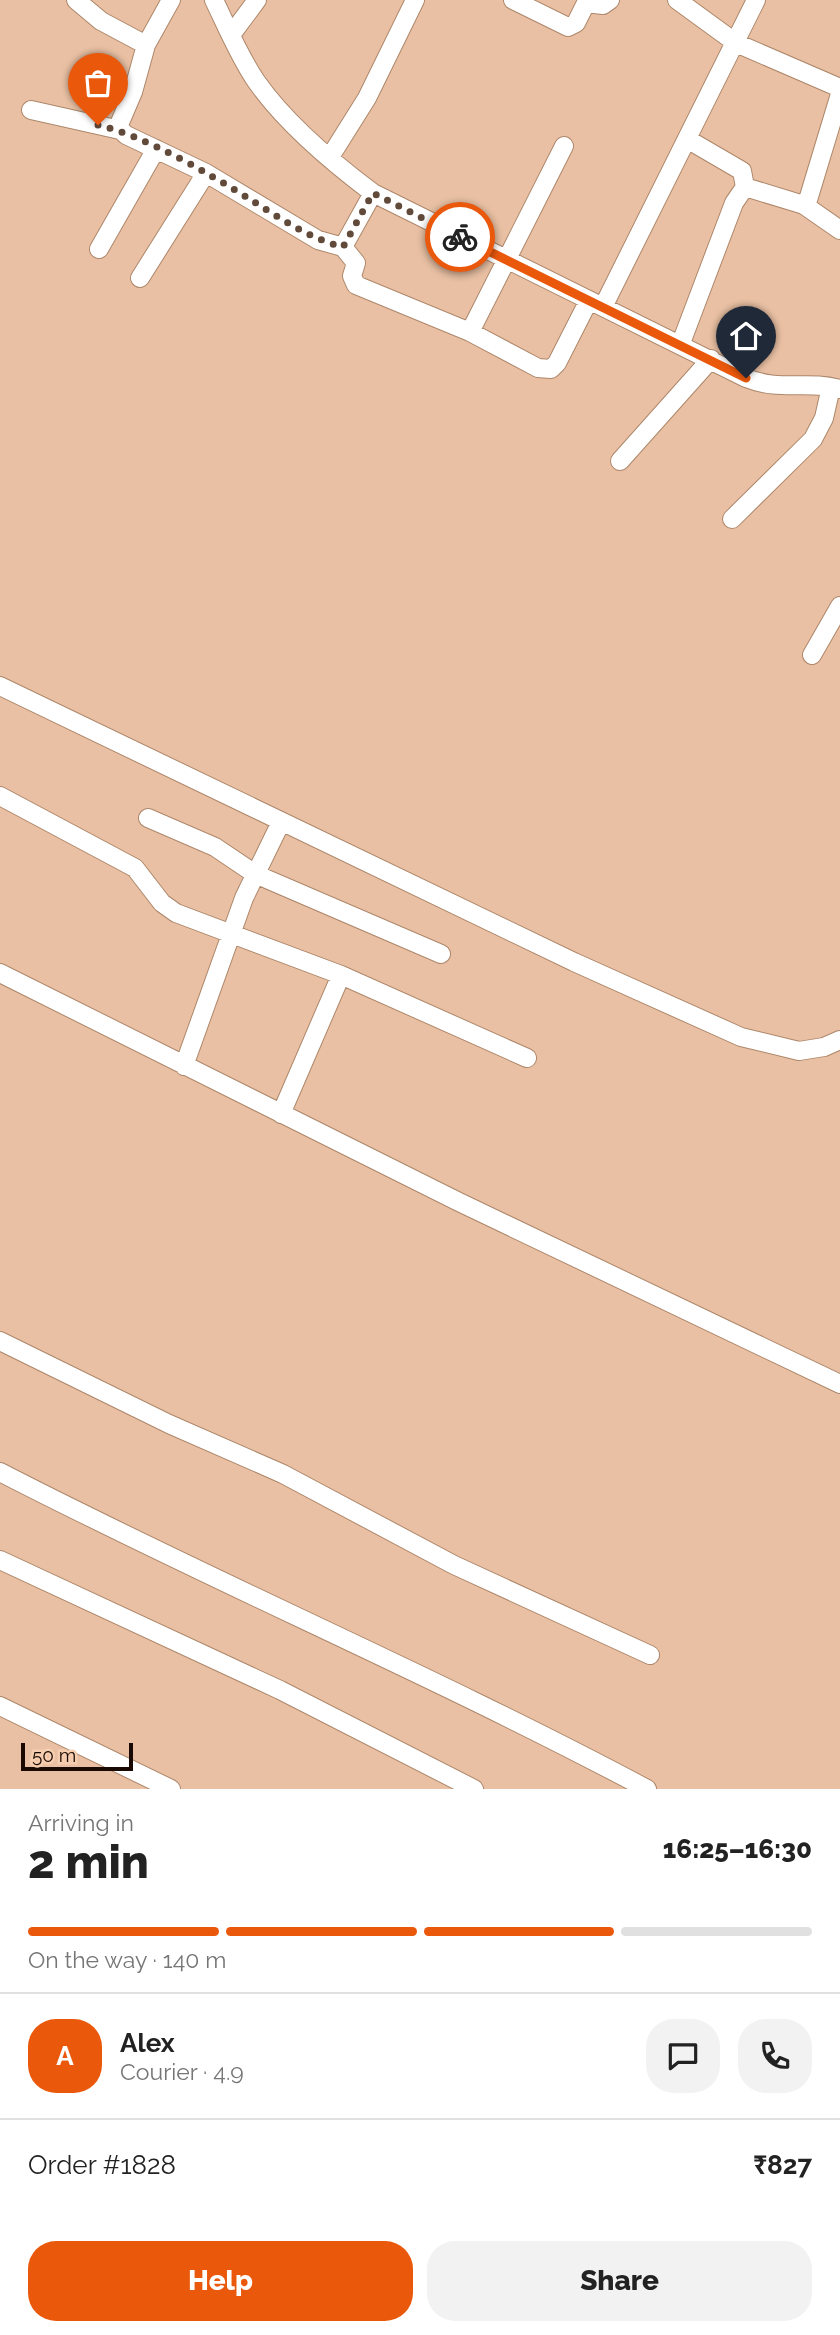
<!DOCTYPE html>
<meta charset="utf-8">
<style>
body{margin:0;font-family:Raleway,sans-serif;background:#f2f2f2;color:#222;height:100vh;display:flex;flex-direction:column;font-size:26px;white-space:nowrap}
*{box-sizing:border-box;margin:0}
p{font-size:23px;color:#767676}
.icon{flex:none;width:38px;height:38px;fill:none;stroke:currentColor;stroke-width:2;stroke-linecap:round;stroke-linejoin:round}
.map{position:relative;height:1789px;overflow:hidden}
.drawer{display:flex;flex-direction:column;background:#fff;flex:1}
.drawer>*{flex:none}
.scale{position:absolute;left:21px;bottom:18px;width:112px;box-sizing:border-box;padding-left:7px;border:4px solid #180a02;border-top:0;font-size:19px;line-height:24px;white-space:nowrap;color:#180a02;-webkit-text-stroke:5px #f6cdaf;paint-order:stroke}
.pin{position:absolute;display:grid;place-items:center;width:60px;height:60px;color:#fff;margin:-72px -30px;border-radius:50% 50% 50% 0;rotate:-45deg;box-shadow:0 0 7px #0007}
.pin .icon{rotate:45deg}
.courier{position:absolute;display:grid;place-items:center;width:70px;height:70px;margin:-35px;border:5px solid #ea580c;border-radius:50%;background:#fff;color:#222;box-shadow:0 2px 9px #0007}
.overview em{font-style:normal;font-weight:800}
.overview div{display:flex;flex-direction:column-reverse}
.overview{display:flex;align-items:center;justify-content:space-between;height:119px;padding:0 28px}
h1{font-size:46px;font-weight:800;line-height:52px}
.bar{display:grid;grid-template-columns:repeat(4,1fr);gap:10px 7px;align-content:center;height:84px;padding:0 28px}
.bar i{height:9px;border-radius:5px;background:#e0e0e0}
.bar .active{background:#ea580c}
.bar p{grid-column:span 4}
.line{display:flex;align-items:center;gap:18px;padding:0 28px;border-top:2px solid #e0e0e0}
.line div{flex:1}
.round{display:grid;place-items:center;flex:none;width:74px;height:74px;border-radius:28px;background:#f2f2f2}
.primary-button{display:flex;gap:14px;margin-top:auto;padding:14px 28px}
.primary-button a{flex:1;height:80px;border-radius:28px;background:#ea580c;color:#fff;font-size:28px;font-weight:800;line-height:80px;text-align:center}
.primary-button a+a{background:#f2f2f2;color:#222}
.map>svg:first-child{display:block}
</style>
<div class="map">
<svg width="840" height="1789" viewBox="0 0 840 1789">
<rect width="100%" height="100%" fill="#e9c0a3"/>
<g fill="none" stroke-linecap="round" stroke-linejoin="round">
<!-- minor casing -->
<g stroke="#ad876b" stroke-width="20">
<path id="minor" d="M76,0L101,21L146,45L171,0
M214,0C227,27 239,56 256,81C284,121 333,163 373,193L746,378C781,392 807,380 840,389
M513,0L568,27L576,23L586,3L603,5L610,0
M677,0L736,43L840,88
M231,35L257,0
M146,45L133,92L118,127L126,135L206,173L318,240L343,247L373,193
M31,110L120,130
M687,139L742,171L745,187
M330,157L367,98L415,0
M804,205L808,200L840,94
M343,247L356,263L352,276L356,285L470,332L538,368L551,369L557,363L589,300
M99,249L156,149
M140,278L206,173
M603,307L756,0
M470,332L564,146
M681,343L734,203L745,187L804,205L840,230
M620,461L711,359
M732,519L813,439L824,418L831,387
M812,655L840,606
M0,686L574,962L741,1037L799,1051L824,1047L840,1040
M0,796L135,868L162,903L176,913L341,975L527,1058
M148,818L215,847L255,874L441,954
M0,973L459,1202L840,1384
M184,1066L244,898L281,822
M281,1114L341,975
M0,1341L169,1424L283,1474L454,1565L650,1655
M0,1472C213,1582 435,1676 647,1789
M0,1560L280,1690L474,1789
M0,1706L171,1789"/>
</g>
<!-- minor -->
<use href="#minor" stroke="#fff" stroke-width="18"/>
</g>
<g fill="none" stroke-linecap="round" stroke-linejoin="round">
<!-- done -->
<path stroke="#614a3a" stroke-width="7" stroke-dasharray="0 12.6" d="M98,125C145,136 206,172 248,198C278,217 308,238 343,247L373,193L460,237"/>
<!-- route -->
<path stroke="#ea580c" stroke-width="9" d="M460,237L746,378"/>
</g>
</svg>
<div class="scale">50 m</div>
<div class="pin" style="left:98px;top:125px;background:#ea580c"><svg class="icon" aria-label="bag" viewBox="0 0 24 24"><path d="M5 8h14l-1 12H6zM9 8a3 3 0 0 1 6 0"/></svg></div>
<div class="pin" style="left:746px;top:378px;background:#1f2937"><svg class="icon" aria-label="home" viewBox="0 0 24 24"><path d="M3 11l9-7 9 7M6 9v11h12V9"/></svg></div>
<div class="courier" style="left:460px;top:237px"><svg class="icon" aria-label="bike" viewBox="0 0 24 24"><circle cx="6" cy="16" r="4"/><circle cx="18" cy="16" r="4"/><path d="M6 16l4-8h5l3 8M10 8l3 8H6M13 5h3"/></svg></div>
</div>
<section class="drawer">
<div class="overview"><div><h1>2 min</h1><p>Arriving in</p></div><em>16:25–16:30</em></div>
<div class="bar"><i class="active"></i><i class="active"></i><i class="active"></i><i></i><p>On the way · 140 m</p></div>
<div class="line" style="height:126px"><b class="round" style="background:#ea580c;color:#fff">A</b><div><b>Alex</b><p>Courier · 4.9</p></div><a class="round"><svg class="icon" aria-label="chat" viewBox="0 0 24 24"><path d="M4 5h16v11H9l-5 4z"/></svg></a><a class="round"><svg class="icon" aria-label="phone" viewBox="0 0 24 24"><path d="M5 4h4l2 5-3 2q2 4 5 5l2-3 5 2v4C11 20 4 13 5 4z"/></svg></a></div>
<div class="line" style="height:91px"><div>Order #1828</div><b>₹827</b></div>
<div class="primary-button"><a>Help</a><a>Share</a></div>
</section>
